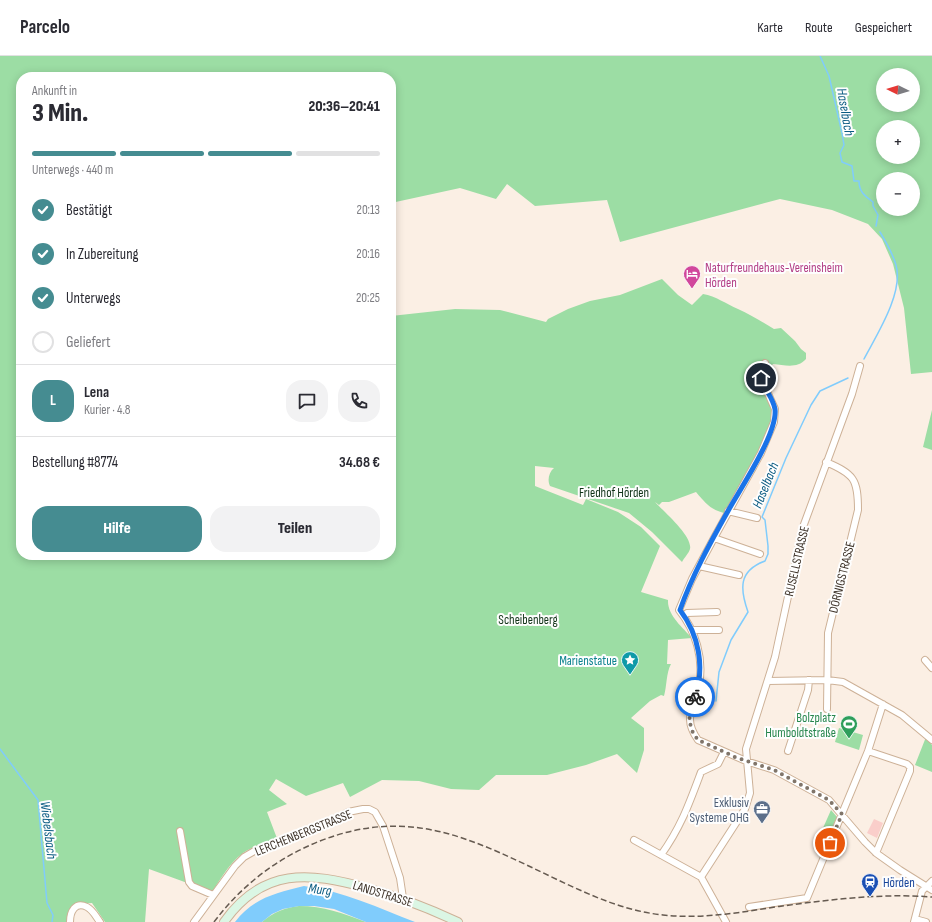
<!DOCTYPE html>
<html lang="de">
<meta charset="utf-8">
<style>
body{margin:0;font-family:"Sofia Sans Condensed",sans-serif;background:#f2f2f3;color:#2b2b33;height:100vh;display:flex;flex-direction:column;font-size:15px;white-space:nowrap}
*{box-sizing:border-box;margin:0}
p{font-size:13px;color:#7c7c81}
.icon{flex:none;width:22px;height:22px;fill:none;stroke:currentColor;stroke-width:2;stroke-linecap:round;stroke-linejoin:round}
.map{position:relative;flex:1;overflow:hidden}
.panel{position:absolute;left:16px;top:16px;width:380px;height:488px;display:flex;flex-direction:column;background:#fff;border-radius:16px;box-shadow:0 2px 10px #0003}
.panel>*{flex:none}
.needle{width:26px;rotate:275deg}
.buttons{position:absolute;left:876px;top:12px;display:grid;gap:8px}
.buttons a{display:grid;place-items:center;width:44px;height:44px;border-radius:50%;background:#fff;box-shadow:0 2px 10px #0003;font-size:20px}
.pin{position:absolute;display:grid;place-items:center;width:34px;height:34px;color:#fff;margin:-17px;border:2px solid #fff;border-radius:50%;box-shadow:0 1px 4px #0007}
.courier{position:absolute;display:grid;place-items:center;width:40px;height:40px;margin:-20px;border:3px solid #1a73e8;border-radius:50%;background:#fff;color:#222;box-shadow:0 1px 5px #0007}
.headline em{font-style:normal;font-weight:800}
.headline div{display:flex;flex-direction:column-reverse}
.headline{display:flex;align-items:center;justify-content:space-between;height:68px;padding:0 16px}
h1{font-size:26px;font-weight:800;line-height:30px}
.bar{display:grid;grid-template-columns:repeat(4,1fr);gap:6px 4px;align-content:center;height:48px;padding:0 16px}
.bar i{height:5px;border-radius:3px;background:#e1e1e2}
.bar .on{background:#458c91}
.bar p{grid-column:span 4}
.line{display:flex;align-items:center;gap:10px;padding:0 16px;border-top:1px solid #e1e1e2}
.line div{flex:1}
.round{display:grid;place-items:center;flex:none;width:42px;height:42px;border-radius:16px;background:#f2f2f3}
ol{padding:0 16px;list-style:none}
li{display:flex;align-items:center;gap:12px;height:44px}
li p{margin-inline-start:auto}
li .icon{padding:4px;border-radius:50%;background:#458c91;color:#fff;stroke-width:4}
li:last-child{color:#7c7c81}
li i{width:22px;height:22px;border:2px solid #e1e1e2;border-radius:50%}
.action{display:flex;gap:8px;margin-top:auto;padding:8px 16px}
.action a{flex:1;height:46px;border-radius:16px;background:#458c91;color:#fff;font-size:16px;font-weight:800;line-height:46px;text-align:center}
.action a+a{background:#f2f2f3;color:#2b2b33}
header{display:flex;align-items:center;gap:24px;box-sizing:border-box;height:56px;padding:0 20px;background:#fff;border-bottom:1px solid #e1e1e2}
header strong{font-size:19px}
nav{display:flex;gap:22px;margin-inline-start:auto;font-size:14px}
.map>svg:first-child{display:block}
</style>
<header>
<strong>Parcelo</strong>
<nav><a>Karte</a><a>Route</a><a>Gespeichert</a></nav>
</header>
<div class="map">
<svg width="932" height="866" viewBox="0 0 932 866">
<rect width="100%" height="100%" fill="#fbefe4"/>
<!-- green -->
<path fill="#9cdda4" fill-rule="evenodd" d="M0,0H932V316L911,318L904,252L893,208L882,183L868,168L832,154L780,143L620,186L607,144L535,150L507,128L496,143L460,132L391,147V21H21V499H391V260L455,253L500,254L546,266L548,263L568,253L590,245L620,239L662,223L678,239L692,249L703,238C716,240 726,248 738,253C751,259 761,265 774,273L781,272L795,285L801,293L806,297V303C797,313 785,309 773,308L765,318L766,327L778,351L776,366L756,414L729,458C712,455 707,449 696,436L669,446H662L659,449L655,446C663,455 693,480 690,493C689,497 684,502 682,506L652,476L629,457L550,430C547,424 549,416 554,412L535,410V430L583,449L586,443L618,456L641,471L660,490L641,536L668,544C667,559 683,572 692,582L668,584L667,608H671C666,617 667,630 664,640L661,639L650,645L631,662L644,672V694L637,717L617,698L586,709L547,719H496L479,734L451,733L419,725L382,724L350,741L343,727L306,740L276,723L269,734L287,748L267,756L278,785C271,787 262,788 254,791C234,799 224,818 212,836L149,813L145,866H105L92,847L74,848L68,857L69,866H0ZM883,19H913V49H883ZM883,71H913V101H883ZM883,123H913V153H883Z
M932,354V394L923,391Z
M839,672L863,679L859,694L835,686Z
M926,681L932,689V716L915,709Z
M831,754L837,761L823,792L815,790Z
M299,850C324,850 342,857 366,866H262C274,856 284,852 299,850Z"/>
<!-- water -->
<path fill="#80ccfc" d="M304,830C343,835 379,852 415,866H366L334,853L314,850H299L283,853L272,858L262,866H235C253,842 276,837 304,830Z"/>
<g fill="none" stroke-linecap="round" stroke-linejoin="round">
<!-- stream -->
<path stroke="#80ccfc" stroke-width="1.5" d="M820,0L829,20L842,77L844,89L840,97L842,106L852,110L854,125H859C859,136 865,140 873,146V150L878,159L876,170
M864,303C876,280 904,237 896,209C893,198 886,186 880,176
M716,645L719,616L731,584L748,556C740,533 738,515 765,505L768,498V490L765,464L762,461L786,402L811,349L820,335L848,322
M0,693L38,744L47,847L53,859L52,866"/>
</g>
<!-- building -->
<path fill="#faceca" d="M874,763L883,767L877,782L867,777Z"/>
<g fill="none" stroke-linecap="round" stroke-linejoin="round">
<!-- street casing -->
<g stroke="#cdb197" stroke-width="8">
<path id="street" d="M765,307L761,322L775,353L774,366L761,397L714,482L692,523L679,554C696,575 704,603 699,629C694,652 682,662 698,684L746,705L774,714L829,744L865,786L876,797L900,814L932,834
M826,406C854,418 858,423 858,454L828,577L827,653
M728,455L757,462
M714,482L760,498
M699,510L739,519
M684,560L687,557L717,556
M693,574H719
M925,604L932,612
M768,625L827,624L843,626L902,659L932,684
M788,695L808,634L809,624
M868,695L907,708L910,711V715L876,797
M180,775L189,826L192,830L213,839
M634,784L701,821
M661,799C681,771 689,748 701,716L718,708L724,696
M749,851L807,842L868,695L883,648
M915,863L926,866
M70,866C70,856 75,845 87,851C93,854 96,861 100,866
M194,866L235,810L244,801L256,794L321,771L348,756L363,753H369L375,756L383,770L400,822L403,842
M726,866L701,821L745,753L750,737L746,693L775,601L803,471L852,338L860,310
M914,866L922,835L932,825"/>
</g>
<!-- secondary casing -->
<g stroke="#cdb197" stroke-width="10">
<path id="secondary" d="M224,866C263,811 309,816 367,832C400,841 428,852 458,866"/>
</g>
<!-- street -->
<use href="#street" stroke="#fff" stroke-width="6"/>
<!-- secondary -->
<use href="#secondary" stroke="#dbf6e4" stroke-width="8"/>
<!-- rail -->
<path stroke="#655a50" stroke-width="1.5" stroke-dasharray="6 3" stroke-linecap="butt" d="M214,866C242,829 277,802 320,785C412,749 476,785 558,824C592,840 625,855 663,859C701,863 738,857 775,851C827,844 879,837 932,841"/>
</g>
<g fill="none" stroke-linecap="round" stroke-linejoin="round">
<!-- done -->
<path stroke="#80756a" stroke-width="4" stroke-dasharray="0 7.2" d="M695,641L689,664L693,677L698,684L735,701L774,714L829,744L842,758L830,787"/>
<!-- route -->
<path stroke="#1a73e8" stroke-width="5" d="M695,641C705,611 699,579 680,554C692,520 710,487 728,455C740,433 778,377 775,353C773,342 764,332 761,322"/>
</g>
<!-- icons -->
<defs>
<g id="hotel-pin" transform="scale(0.9)"><path d="M0 17L-7.5 6A9.5 9.5 0 1 1 7.5 6Z" fill="#d1479c" stroke="#fefefe"/><path d="M-6-4.5h1.5V1H6V5H4.5V3h-9V5H-6ZM-4 0a1.8 1.8 0 1 1 3.6 0ZM.5 0V-2.5h3Q6-2.5 6 0Z" fill="#fff"/></g>
<g id="sight-pin" transform="scale(0.9)"><path d="M0 17L-7.5 6A9.5 9.5 0 1 1 7.5 6Z" fill="#0f9aa8" stroke="#fefefe"/><path d="M0-6L1.8-2.2L6-1.7L2.9 1.2L3.7 5.4L0 3.3L-3.7 5.4L-2.9 1.2L-6-1.7L-1.8-2.2Z" fill="#fff"/></g>
<g id="stadium-pin" transform="scale(0.9)"><path d="M0 17L-7.5 6A9.5 9.5 0 1 1 7.5 6Z" fill="#2e9e5b" stroke="#fefefe"/><path d="M0-5a6.5 5 0 1 0 0 10a6.5 5 0 1 0 0-10ZM-3.5-1.8h7v3.6h-7Z" fill="#fff"/></g>
<g id="office-pin" transform="scale(0.9)"><path d="M0 17L-7.5 6A9.5 9.5 0 1 1 7.5 6Z" fill="#5c6f8a" stroke="#fefefe"/><path d="M-6-3h4V-5.5h4V-3h4V5H-6ZM-1-4.5V-3h2v-1.5ZM-6 0V1H6V0Z" fill="#fff"/></g>
<g id="station-pin" transform="scale(0.9)"><path d="M0 17L-7.5 6A9.5 9.5 0 1 1 7.5 6Z" fill="#1a4fb4" stroke="#fefefe"/><path d="M-3-6H3Q5-6 5-4V2Q5 4 3 4L4.5 6H3L1.5 4h-3L-3 6H-4.5L-3 4Q-5 4-5 2V-4Q-5-6-3-6ZM-3.5-4v3h7v-3ZM-3.5 1v1.5H-2V1ZM2 1v1.5H3.5V1Z" fill="#fff"/></g>
</defs>
<g fill-rule="evenodd">
<use href="#hotel-pin" x="692" y="218"/>
<use href="#sight-pin" x="630" y="604"/>
<use href="#stadium-pin" x="849" y="668"/>
<use href="#office-pin" x="762" y="753"/>
<use href="#station-pin" x="870" y="826"/>
</g>
<g text-anchor="middle" stroke-width="4" stroke-linejoin="round" paint-order="stroke">
<!-- hotel labels -->
<g font-size="13" fill="#b23c85" stroke="#fefefe" text-anchor="start">
<text x="705" y="216">Naturfreundehaus-Vereinsheim<tspan x="705" dy="15">Hörden</tspan></text>
</g>
<!-- park labels -->
<g font-size="13" fill="#103217" stroke="#fefefe">
<text x="614" y="441">Friedhof Hörden</text>
<text x="528" y="568">Scheibenberg</text>
</g>
<!-- street labels -->
<g font-size="13" fill="#3e3329" stroke="#fefefe">
<text transform="translate(796 505) rotate(-77)" y="5">RUSELLSTRASSE</text>
<text transform="translate(841 521) rotate(-76)" y="5">DÖRNIGSTRASSE</text>
<text transform="translate(303 776) rotate(-22)" y="5">LERCHENBERGSTRASSE</text>
<text transform="translate(383 837) rotate(17)" y="5">LANDSTRASSE</text>
</g>
<!-- culture labels -->
<g font-size="13" fill="#0d838f" stroke="#fefefe" text-anchor="end">
<text x="617" y="609">Marienstatue</text>
</g>
<!-- leisure labels -->
<g font-size="13" fill="#27864d" stroke="#fefefe" text-anchor="end">
<text x="836" y="666">Bolzplatz<tspan x="836" dy="15">Humboldtstraße</tspan></text>
</g>
<!-- service labels -->
<g font-size="13" fill="#4e5e75" stroke="#fefefe" text-anchor="end">
<text x="749" y="751">Exklusiv<tspan x="749" dy="15">Systeme OHG</tspan></text>
</g>
<!-- transit labels -->
<g font-size="13" fill="#164399" stroke="#fefefe" text-anchor="start">
<text x="883" y="831">Hörden</text>
</g>
<!-- water labels -->
<g font-size="14" font-style="italic" fill="#0a5b82" stroke="#fefefe">
<text transform="translate(846 56) rotate(80)" y="5">Haselbach</text>
<text transform="translate(765 429) rotate(-68)" y="5">Haselbach</text>
<text transform="translate(49 774) rotate(83)" y="5">Wiebelsbach</text>
<text transform="translate(320 833) rotate(7)" y="5">Murg</text>
</g>
</g>
</svg>
<div class="buttons">
<a><svg class="needle" viewBox="-14 -14 28 28"><path d="M0-13l5 13h-10z" fill="#e53935"/><path d="M0 13l5-13h-10z" fill="#7c7c81"/></svg></a>
<a>+</a>
<a>−</a>
</div>
<div class="pin" style="left:830px;top:787px;background:#ea580c"><svg class="icon" aria-label="bag" viewBox="0 0 24 24"><path d="M5 8h14l-1 12H6zM9 8a3 3 0 0 1 6 0"/></svg></div>
<div class="pin" style="left:761px;top:322px;background:#1f2937"><svg class="icon" aria-label="home" viewBox="0 0 24 24"><path d="M3 11l9-7 9 7M6 9v11h12V9"/></svg></div>
<div class="courier" style="left:695px;top:641px"><svg class="icon" aria-label="bike" viewBox="0 0 24 24"><circle cx="6" cy="16" r="4"/><circle cx="18" cy="16" r="4"/><path d="M6 16l4-8h5l3 8M10 8l3 8H6M13 5h3"/></svg></div>
<section class="panel">
<div class="headline"><div><h1>3 Min.</h1><p>Ankunft in</p></div><em>20:36–20:41</em></div>
<div class="bar"><i class="on"></i><i class="on"></i><i class="on"></i><i></i><p>Unterwegs · 440 m</p></div>
<ol>
<li><svg class="icon" aria-label="check" viewBox="0 0 24 24"><path d="M5 12l5 5 9-10"/></svg>Bestätigt<p>20:13</p></li>
<li><svg class="icon" aria-label="check" viewBox="0 0 24 24"><path d="M5 12l5 5 9-10"/></svg>In Zubereitung<p>20:16</p></li>
<li><svg class="icon" aria-label="check" viewBox="0 0 24 24"><path d="M5 12l5 5 9-10"/></svg>Unterwegs<p>20:25</p></li>
<li><i></i>Geliefert</li>
</ol>
<div class="line" style="height:72px"><b class="round" style="background:#458c91;color:#fff">L</b><div><b>Lena</b><p>Kurier · 4.8</p></div><a class="round"><svg class="icon" aria-label="chat" viewBox="0 0 24 24"><path d="M4 5h16v11H9l-5 4z"/></svg></a><a class="round"><svg class="icon" aria-label="phone" viewBox="0 0 24 24"><path d="M5 4h4l2 5-3 2q2 4 5 5l2-3 5 2v4C11 20 4 13 5 4z"/></svg></a></div>
<div class="line" style="height:52px"><div>Bestellung #8774</div><b>34.68 €</b></div>
<div class="action"><a>Hilfe</a><a>Teilen</a></div>
</section>
</div>
